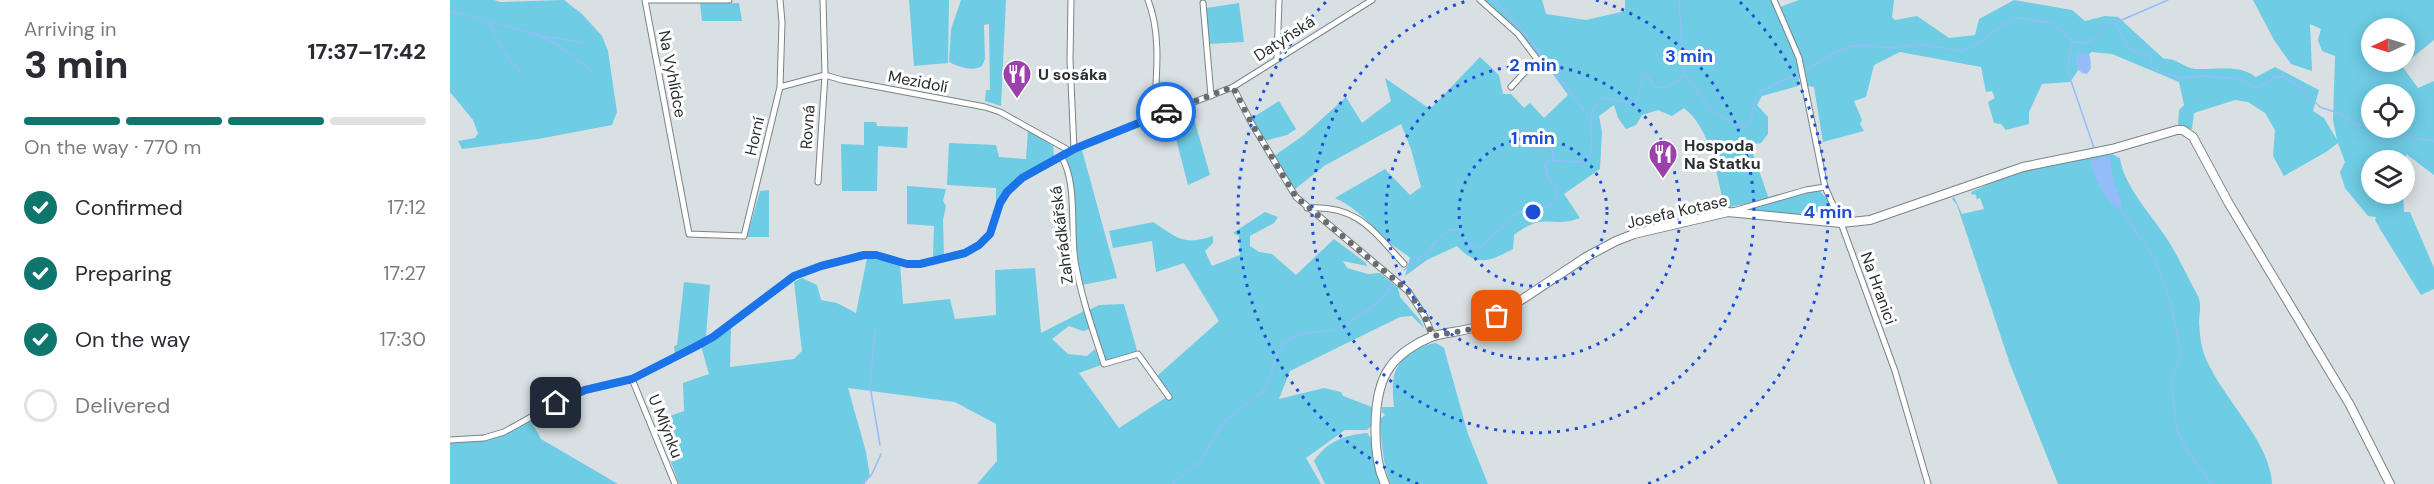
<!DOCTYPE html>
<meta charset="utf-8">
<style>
body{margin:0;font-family:"DM Sans",sans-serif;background:#f2f2f3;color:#2b2b33;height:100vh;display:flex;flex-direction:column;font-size:22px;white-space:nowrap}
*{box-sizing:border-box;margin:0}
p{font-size:20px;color:#7c7c81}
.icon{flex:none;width:33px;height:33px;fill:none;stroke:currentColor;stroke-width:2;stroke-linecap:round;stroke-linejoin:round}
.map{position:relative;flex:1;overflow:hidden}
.drawer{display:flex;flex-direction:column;background:#fff;width:450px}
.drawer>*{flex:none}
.needle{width:39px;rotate:266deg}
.fabs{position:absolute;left:1911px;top:18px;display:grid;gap:12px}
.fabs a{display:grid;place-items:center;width:54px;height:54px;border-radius:50%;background:#fff;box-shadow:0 3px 15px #0003;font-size:30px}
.pin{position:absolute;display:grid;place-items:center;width:51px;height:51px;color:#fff;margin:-26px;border-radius:12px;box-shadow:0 3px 9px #0006}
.courier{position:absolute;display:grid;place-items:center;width:60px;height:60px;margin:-30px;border:4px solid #1a73e8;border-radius:50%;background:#fff;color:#222;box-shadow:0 2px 8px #0007}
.summary em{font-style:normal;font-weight:800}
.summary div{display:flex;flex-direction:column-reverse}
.summary{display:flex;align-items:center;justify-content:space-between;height:102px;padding:0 24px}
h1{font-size:39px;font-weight:800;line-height:45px}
.bar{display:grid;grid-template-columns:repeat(4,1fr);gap:9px 6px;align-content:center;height:72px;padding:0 24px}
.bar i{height:8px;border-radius:4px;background:#e1e1e2}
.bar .current{background:#0f766e}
.bar p{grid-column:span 4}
ol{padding:0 24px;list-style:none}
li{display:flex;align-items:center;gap:18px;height:66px}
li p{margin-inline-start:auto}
li .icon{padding:6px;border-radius:50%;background:#0f766e;color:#fff;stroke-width:4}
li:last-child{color:#7c7c81}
li i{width:33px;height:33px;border:3px solid #e1e1e2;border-radius:50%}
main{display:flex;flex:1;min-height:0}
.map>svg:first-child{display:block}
</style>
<main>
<section class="drawer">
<div class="summary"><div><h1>3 min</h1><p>Arriving in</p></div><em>17:37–17:42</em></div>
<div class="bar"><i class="current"></i><i class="current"></i><i class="current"></i><i></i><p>On the way · 770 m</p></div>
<ol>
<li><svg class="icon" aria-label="check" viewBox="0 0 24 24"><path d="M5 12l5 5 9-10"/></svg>Confirmed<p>17:12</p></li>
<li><svg class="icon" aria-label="check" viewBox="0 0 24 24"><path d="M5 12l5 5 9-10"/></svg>Preparing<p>17:27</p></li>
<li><svg class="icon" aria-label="check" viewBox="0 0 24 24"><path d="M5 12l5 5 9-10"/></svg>On the way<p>17:30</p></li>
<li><i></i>Delivered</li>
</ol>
</section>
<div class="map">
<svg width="1984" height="484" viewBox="0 0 1984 484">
<rect width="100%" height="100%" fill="#d8e0e3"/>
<!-- green -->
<path fill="#6ecce4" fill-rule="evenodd" d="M0,0H44L50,2L114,0L132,14L152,36L158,51L167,112L162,125L88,139L12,149L8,141L25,138L28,133L23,120L0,92Z
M459,0H499L498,63L464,66Z
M511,0H556L551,106L535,101L536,90H540L539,24L534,25L535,59L532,66C523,72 509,67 499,62L501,29Z
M1030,0H1092L1096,14L1136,20L1175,11V0H1322C1331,21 1354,65 1348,86L1312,96L1307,105L1318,117V134L1311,143L1300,145L1319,199L1275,208C1266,175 1262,130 1234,108L1222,116L1208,110L1192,115L1186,125L1176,129L1168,118L1164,105L1149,116L1152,132L1150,169L1114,194L1130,218C1101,229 1095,211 1064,235L1063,249C1040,261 1027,268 1007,246L977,260L955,276L960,258C954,252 947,249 941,244C922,227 908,208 885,198L935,169L960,195L971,187L961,149L951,124L874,166L845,189L839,188L824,156L854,135L896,97L912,123L941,101L935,78L980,109L1030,57L1049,75L1053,94H1061L1074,108L1080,103L1094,118L1118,95L1095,63L1087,59L1080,48Z
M1349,0H1444L1442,17L1445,20L1467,16L1499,38L1525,35L1529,19L1564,0L1622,10L1635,21L1655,16L1668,17L1714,59C1725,57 1734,68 1745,69C1765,70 1790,64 1806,77L1825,67L1869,90L1863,111L1874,118L1887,140L1883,120L1885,56L1872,51L1868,40L1871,29L1860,24L1862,71L1841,64L1824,40L1803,0H1984V40L1952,66L1968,88L1984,81V175L1956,154L1955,169L1954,160H1922V194H1953L1954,212H1960L1984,268V289L1971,295L1930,229L1925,220L1926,217L1918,216L1895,188L1890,172L1895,162L1888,143L1876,152L1834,176L1823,156L1825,130L1815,113L1798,102L1785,100L1744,113L1742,129L1728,126L1729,110L1734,105L1729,82L1662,54L1641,52L1620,82L1592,84L1579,112V124L1556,130L1551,124L1544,123L1538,102L1545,98L1542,91L1536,92L1531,67L1450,52L1424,65L1416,97L1404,101L1412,120L1410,124L1414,131L1373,142L1364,87L1358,86L1355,72L1330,7ZM1922,28H1954V62H1922ZM1922,94H1954V128H1922Z
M250,3H289L292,21H252Z
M789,3L794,42L759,44L756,8Z
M829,101L846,129L837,135L814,141L802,118Z
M741,108L760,175L738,185L720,116Z
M414,122H426L427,126L458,127L457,148L428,146L427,191H392L391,144L414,145Z
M578,130L603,146L604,156C582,172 557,180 546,207V188L497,185L499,143L546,145L549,157L576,159Z
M632,150L667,278L632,285C624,243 625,200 616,158Z
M1662,154L1670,158C1673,186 1705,219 1719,242C1730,260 1738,278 1748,296C1752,306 1749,313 1749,323C1750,335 1751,348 1756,359C1772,397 1821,443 1822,484H1608L1560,364L1507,205L1502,199L1504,197L1512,214L1534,209L1530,198L1527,199L1525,194L1522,195L1521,192L1573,169Z
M457,186L496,189L493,201L496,206L493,220L494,256L484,258L483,256L484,226L457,224Z
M319,190V237H297L310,191Z
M1367,190L1370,191L1377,199L1383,215L1381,218L1296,210Z
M815,212L828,217L824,223L800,236V246L809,252L822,254L846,275L884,239L916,263L917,266L893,261L897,268L918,274L930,273L948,288L950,297L970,320L974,328L962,316L950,317L840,371L829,399L874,388L891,392L893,396L922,407V425L917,430H895L856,458L871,484H527L547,461L546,424L505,402L398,388L416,452L420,477L415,480V484H229L206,421L234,411L233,383L259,374L251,346L281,328L280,367L344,359L352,351L344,282L352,278L367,285L371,300L387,303L406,313L417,258L450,263L453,304L500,299L505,319L546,315L545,270L585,268L591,333L636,310L640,329L633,331L619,326L602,339L618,354L637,356L645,349L651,365L629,373L669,428L720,395L707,376L769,321L734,263L706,272L702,241L663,248L659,231L703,222C728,238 733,246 763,236V243L755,251L762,266L790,255L789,236L783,233Z
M234,282L260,285L256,337L225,355L224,346L227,345Z
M674,304L688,354L654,364L639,310L649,305Z
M986,343L994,348L1018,434L1038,484H940C933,462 931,442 930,419L935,415L932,412V407H944C942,382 940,366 963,352C971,347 977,344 986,343Z
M81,421L91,439L168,484H0V442L38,440Z
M917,433L923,441L931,484H875L864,461C877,441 895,435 917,433Z"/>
<!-- water -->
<path fill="#94bcf8" d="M1628,53H1636L1640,56L1641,68L1637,74L1632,73L1627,68L1626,57Z
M1653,157H1658L1660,160L1665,186L1671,201V209C1658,208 1640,172 1641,160Z"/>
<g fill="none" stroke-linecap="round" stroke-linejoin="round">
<!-- stream -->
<path stroke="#94bcf8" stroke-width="1.5" d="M1044,0L1080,40L1138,115
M1229,0L1234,74
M0,11L89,35L109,46L145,73
M1667,22L1718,0
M39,23L55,54L73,74
M93,36L137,43
M1622,43L1618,65L1621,81L1644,148
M1353,72L1384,53L1401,46L1415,45L1439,48L1469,44L1510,51L1523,47L1559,20L1570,18L1602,23L1623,42L1635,43L1642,40L1659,23H1666L1677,45L1683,51L1701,55V66L1705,70L1731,78L1751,76L1791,79L1803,88L1817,84L1824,77H1834L1851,88L1870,107L1891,114L1906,124L1952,136L1984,141
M1101,143L1104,159
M1671,210L1705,259L1721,304L1731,355L1721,381L1727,430L1738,452L1762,484
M954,270L975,254L991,236L1000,230H1008L1020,245L1029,248C1036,246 1037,240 1042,235C1045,232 1050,230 1053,227C1058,224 1061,218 1066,214C1086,199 1103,221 1108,188L1098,177L1095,166L1097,160L1127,162L1137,160C1151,136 1127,118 1154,98C1185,101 1187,116 1193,75L1198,76L1205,87C1219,90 1225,83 1234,74C1256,102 1260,117 1296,127C1305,117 1301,112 1304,101C1309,86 1337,80 1349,74
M425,330L420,386L430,445
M413,484L422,474L431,454
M723,484L751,460L774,422L812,392L819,381L828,352L836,341L849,334L886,330L924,306L935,295L942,284"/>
<!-- street casing -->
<g stroke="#7b8385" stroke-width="7">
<path id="street" d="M279,0H195L239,234L294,236L330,87L375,75L368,182
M330,0L332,22L330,87
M373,0L375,75L392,80L535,107L550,112L620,151
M621,0L620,60L624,149
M698,0C712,35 706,79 704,116
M1030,0L1068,34L1087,59L1061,87
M1324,0L1349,58L1375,187L1391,223L1445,371L1478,484
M753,3L761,96
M827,59L829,0
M783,87L802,124L846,197L958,291L974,315L983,336
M611,156C628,183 620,231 625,261C631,297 643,330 654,364L688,354L719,397
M857,208C907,204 923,231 954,264
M1283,211L1356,190L1375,187
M182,379L225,484
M0,440L34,438L54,432L106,403L135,390L182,379L263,337L344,276L371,266L414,255H426L457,264H470L515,253L529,245L540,234L550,203L557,192L572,178L635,144L783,87L922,0"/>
</g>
<!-- secondary casing -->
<g stroke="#7b8385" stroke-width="10">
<path id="secondary" d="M935,484C922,455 921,393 940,367C949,354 966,343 981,337C998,331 1017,332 1035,324L1136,257L1166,241L1184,234L1278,212L1391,223L1420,220L1573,167L1662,149L1727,130H1733L1743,137L1778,202L1900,405L1940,484"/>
</g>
<!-- street -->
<use href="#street" stroke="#fff" stroke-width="5"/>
<!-- secondary -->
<use href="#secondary" stroke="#fff" stroke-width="8"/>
</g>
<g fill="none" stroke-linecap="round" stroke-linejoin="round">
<!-- done -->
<path stroke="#686c6e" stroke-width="6" stroke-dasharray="0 10.8" d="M716,112L783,87L802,124L846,197L958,291L974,315L983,336L1023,329L1047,316"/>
<!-- route -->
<path stroke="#1a73e8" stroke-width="8" d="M106,403L135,390L182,379L243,348L263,337L344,276L371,266L414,255H426L457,264H470L515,253L529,245L540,234L550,203L557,192L572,178L624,149L716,112"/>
</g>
<!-- distance rings -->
<g fill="none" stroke="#1d4ed8" stroke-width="3" stroke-dasharray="3 6">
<circle cx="1083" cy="212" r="74"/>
<circle cx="1083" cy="212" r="147"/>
<path d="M1146 0A221 221 0 1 1 1020 0"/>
<path d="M968 484A295 295 0 0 1 876 2M1290 2A295 295 0 0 1 1198 484"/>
</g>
<!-- icons -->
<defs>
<g id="restaurant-pin" transform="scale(1.5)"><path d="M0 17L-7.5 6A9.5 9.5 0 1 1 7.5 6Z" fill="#9c40ab" stroke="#fff"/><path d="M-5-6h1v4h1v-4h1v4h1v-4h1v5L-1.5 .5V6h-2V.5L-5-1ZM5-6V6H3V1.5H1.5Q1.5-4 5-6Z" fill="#fff"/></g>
</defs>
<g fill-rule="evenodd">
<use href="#restaurant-pin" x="567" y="74"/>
<use href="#restaurant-pin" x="1213" y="154"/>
</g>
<g text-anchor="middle" stroke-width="6" stroke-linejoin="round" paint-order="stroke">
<!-- street labels -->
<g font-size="16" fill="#2b2e2f" stroke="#fff">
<text transform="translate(834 38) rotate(-33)" y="6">Datyňská</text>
<text transform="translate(223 74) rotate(79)" y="6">Na Vyhlídce</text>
<text transform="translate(468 81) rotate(11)" y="6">Mezidolí</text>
<text transform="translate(357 127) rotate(-86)" y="6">Rovná</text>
<text transform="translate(304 136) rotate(-77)" y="6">Horní</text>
<text transform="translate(1227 211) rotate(-13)" y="6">Josefa Kotase</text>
<text transform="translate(611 235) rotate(-97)" y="6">Zahrádkářská</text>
<text transform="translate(1429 288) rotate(70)" y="6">Na Hranici</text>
<text transform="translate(216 426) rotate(68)" y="6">U Mlýnku</text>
</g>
<!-- poi labels -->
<g font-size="16" font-weight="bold" fill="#2b2e2f" stroke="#fff" text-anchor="start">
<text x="588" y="80">U sosáka</text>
<text x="1234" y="151">Hospoda<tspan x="1234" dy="18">Na Statku</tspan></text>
</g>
</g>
<circle cx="1083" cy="212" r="9" fill="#1d4ed8" stroke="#fff" stroke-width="3"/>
<g font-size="18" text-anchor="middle" font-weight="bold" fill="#1d4ed8" stroke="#fff" stroke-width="6" stroke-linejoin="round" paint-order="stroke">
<text x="1239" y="62">3 min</text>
<text x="1083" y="71">2 min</text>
<text x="1083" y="144">1 min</text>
<text x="1378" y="218">4 min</text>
</g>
</svg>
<div class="fabs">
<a><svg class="needle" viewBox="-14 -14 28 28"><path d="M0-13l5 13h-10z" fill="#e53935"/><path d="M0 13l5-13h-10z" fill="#7c7c81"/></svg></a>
<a><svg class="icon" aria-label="locate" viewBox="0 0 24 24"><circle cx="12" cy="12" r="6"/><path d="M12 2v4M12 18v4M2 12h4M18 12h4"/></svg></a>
<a><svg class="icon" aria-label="layers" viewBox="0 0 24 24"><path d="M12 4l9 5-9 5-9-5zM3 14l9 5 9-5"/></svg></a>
</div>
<div class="pin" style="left:1047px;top:316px;background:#ea580c"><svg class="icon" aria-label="bag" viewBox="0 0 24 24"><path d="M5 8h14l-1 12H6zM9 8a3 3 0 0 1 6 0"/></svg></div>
<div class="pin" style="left:106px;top:403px;background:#1f2937"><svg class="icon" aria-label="home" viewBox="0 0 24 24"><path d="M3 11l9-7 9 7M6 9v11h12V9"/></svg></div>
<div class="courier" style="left:716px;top:112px"><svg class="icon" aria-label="car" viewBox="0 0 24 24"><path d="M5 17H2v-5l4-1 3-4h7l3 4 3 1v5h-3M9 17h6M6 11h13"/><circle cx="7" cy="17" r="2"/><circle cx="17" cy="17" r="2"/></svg></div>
</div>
</main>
